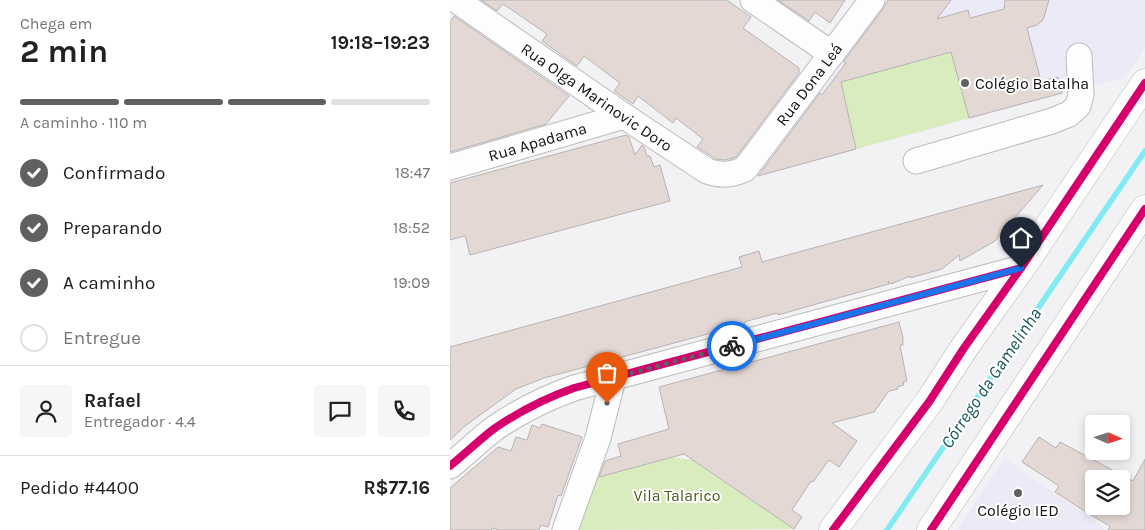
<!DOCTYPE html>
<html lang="pt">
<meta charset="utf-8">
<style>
body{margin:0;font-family:Karla,sans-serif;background:#f6f6f6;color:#202124;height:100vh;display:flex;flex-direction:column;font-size:19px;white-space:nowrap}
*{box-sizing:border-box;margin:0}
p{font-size:16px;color:#757577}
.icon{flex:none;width:28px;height:28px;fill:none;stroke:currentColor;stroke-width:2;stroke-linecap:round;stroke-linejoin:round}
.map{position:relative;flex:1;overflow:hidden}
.sheet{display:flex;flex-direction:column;background:#fff;width:450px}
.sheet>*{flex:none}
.needle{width:32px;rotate:93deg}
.buttons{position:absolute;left:635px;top:415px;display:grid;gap:10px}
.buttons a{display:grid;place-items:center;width:45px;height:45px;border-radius:5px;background:#fff;box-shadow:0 2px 8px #0003;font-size:25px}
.pin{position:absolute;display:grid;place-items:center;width:42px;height:42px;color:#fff;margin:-51px -21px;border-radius:50% 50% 50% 0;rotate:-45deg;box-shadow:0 0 5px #0007}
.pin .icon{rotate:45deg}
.courier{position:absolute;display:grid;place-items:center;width:50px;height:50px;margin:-25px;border:4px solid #1a73e8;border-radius:50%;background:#fff;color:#222;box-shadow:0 1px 6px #0007}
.overview em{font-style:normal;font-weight:700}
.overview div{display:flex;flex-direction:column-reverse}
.overview{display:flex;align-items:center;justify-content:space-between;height:85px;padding:0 20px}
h1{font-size:32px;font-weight:700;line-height:38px}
.bar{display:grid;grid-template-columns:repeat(4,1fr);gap:8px 5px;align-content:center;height:60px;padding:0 20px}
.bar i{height:6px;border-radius:4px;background:#e0e0e0}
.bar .on{background:#605f62}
.bar p{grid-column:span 4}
.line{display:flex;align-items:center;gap:12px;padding:0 20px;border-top:1px solid #e0e0e0}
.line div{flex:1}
.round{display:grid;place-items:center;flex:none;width:52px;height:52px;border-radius:5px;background:#f6f6f6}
ol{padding:0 20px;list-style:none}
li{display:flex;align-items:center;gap:15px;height:55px}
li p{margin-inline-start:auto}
li .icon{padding:5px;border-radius:50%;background:#605f62;color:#fff;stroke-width:4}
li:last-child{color:#757577}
li i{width:28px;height:28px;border:2px solid #e0e0e0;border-radius:50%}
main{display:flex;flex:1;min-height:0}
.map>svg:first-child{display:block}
</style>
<main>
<section class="sheet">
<div class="overview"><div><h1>2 min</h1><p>Chega em</p></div><em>19:18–19:23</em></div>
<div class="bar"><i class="on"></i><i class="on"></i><i class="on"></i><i></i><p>A caminho · 110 m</p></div>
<ol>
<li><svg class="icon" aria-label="check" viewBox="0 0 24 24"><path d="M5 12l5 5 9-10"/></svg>Confirmado<p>18:47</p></li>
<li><svg class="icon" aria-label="check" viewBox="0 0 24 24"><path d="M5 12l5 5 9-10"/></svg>Preparando<p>18:52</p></li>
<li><svg class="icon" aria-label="check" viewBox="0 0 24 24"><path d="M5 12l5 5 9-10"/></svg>A caminho<p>19:09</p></li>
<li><i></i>Entregue</li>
</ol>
<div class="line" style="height:90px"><a class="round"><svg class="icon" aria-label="person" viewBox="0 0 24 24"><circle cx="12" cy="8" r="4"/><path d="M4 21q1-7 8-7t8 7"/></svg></a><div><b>Rafael</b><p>Entregador · 4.4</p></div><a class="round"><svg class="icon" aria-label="chat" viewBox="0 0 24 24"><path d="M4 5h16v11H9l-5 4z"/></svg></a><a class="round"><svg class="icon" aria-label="phone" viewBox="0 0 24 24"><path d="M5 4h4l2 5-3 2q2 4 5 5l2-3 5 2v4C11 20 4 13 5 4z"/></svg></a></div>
<div class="line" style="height:65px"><div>Pedido #4400</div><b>R$77.16</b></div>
</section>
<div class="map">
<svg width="695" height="530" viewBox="0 0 695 530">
<rect width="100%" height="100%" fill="#f2f1f4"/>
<!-- education -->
<path fill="#eceaf7" d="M439,0H695V48L676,77L308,176Z
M554,458L654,528L653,530H507Z"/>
<!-- green -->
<path fill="#d9ecbe" d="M501,52L519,118L406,149L391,82Z
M221,457L242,460L344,529L128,530L146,478Z"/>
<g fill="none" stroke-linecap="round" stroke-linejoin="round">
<!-- stream -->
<path stroke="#80ebf3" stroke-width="5.5" d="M437,530L695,151"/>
</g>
<!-- building -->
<path fill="#e3d8d4" stroke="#b6b4b5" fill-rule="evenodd" d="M31,0H277L301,17L293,28L349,68V73L286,157L275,160L266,159L247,147L253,139L226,118L223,123L188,96L183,104L164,91L170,83L134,56L127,66L92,41L97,34L53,4L47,11Z
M328,0H395L380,23L365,12L359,21Z
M438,0H501L487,19L518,10L520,18L554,9L555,0H599L593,20L587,25L577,28L591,81L608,77L612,93L519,118L501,52L391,82L406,149L308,176L370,93L372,95L396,63L394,62V61L433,9Z
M4,16L119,96L96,124L0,152V22Z
M176,135L179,137L185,155L192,145L194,147L197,156H200L204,167L210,165L220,201L20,255L15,236L0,240V183Z
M593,185L545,241L510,261L509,255L492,269L460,278V276L441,284L438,281L439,284L377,301L328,315L327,313L294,322L295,324L94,378L66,389L15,426L0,440V347L292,267L289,257L309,251L312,262Z
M449,322L453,338V345H450L457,381L453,382L454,385L447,387L448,389L439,391L424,412L382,423L407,441L389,467L379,460L363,482L361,481L342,510L352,517L344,529L234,454L149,477L155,461L171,456L168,444L219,429L209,387Z
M92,424L132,437L111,496L108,495L98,527L91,525L89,530H49L42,528L41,530H0V488L48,447L61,451L66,437L77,440L82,425L90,428Z
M589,437L606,448L610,442L683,481L695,459V530H658L660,526L639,514L605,492L609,486L572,462ZM644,479H671V506H644Z"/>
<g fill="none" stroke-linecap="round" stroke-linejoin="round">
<!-- minor casing -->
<g stroke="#bbbbbc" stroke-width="27">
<g id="minor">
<path id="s1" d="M6,0L174,116L257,171C272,176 281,175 295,169L422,0"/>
<path d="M303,0L382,54"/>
<path d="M466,161L602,121L619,114L628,106L631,95L629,56"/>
<path id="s2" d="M0,167L174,116"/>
<path d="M0,466C15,454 29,440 45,428C70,411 96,398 124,388L571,268"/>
<path d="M115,530L148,438L163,379"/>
</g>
</g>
<!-- major casing -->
<g stroke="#bbbbbc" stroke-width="29">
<path id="major" d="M383,530L479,402L514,348L571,268L695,83
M481,530L695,209"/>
</g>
<!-- minor -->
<use href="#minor" stroke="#fdfdfd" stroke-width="25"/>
<!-- major -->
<use href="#major" stroke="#fdfdfd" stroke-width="28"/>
<!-- cycleway casing -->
<g stroke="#fff" stroke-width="11">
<path id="cycleway" d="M0,466C15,454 29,440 45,428C70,411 96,398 124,388L571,268
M383,530L479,402L514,348L571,268L695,83
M481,530L695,209"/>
</g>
<!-- cycleway -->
<use href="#cycleway" stroke="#d6006c" stroke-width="8"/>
</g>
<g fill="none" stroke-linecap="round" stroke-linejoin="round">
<!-- done -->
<path stroke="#605f62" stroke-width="5" stroke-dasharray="0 9" d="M157,403L163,378L282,346"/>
<!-- route -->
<path stroke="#1a73e8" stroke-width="6" d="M282,346L571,268"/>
</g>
<!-- markers -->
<g fill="#605f62" stroke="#fff" stroke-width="2">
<circle cx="515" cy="83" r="5"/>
<circle cx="568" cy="493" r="5"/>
</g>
<g text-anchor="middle" stroke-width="4" stroke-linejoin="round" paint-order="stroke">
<!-- poi labels -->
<g font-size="16" fill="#121113" stroke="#fff" text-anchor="start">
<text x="525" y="89">Colégio Batalha</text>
<text x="568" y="516" text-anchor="middle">Colégio IED</text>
</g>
<!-- street labels -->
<g font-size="16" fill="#121113" stroke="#fff">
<text dy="6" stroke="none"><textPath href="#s1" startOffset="449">Rua Dona Leá</textPath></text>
<text dy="6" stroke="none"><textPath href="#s1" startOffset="171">Rua Olga Marinovic Doro</textPath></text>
<text dy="6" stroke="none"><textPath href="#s2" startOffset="91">Rua Apadama</textPath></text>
</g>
<!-- park labels -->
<g font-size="16" fill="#485e1e" stroke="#fff">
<text x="227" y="501">Vila Talarico</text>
</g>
<!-- water labels -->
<g font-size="18" font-style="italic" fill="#16565a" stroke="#fff">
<text transform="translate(541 378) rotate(-56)" y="6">Córrego da Gamelinha</text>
</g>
</g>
</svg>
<div class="buttons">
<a><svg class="needle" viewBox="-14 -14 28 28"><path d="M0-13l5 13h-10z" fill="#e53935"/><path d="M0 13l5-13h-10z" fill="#757577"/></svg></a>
<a><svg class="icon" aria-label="layers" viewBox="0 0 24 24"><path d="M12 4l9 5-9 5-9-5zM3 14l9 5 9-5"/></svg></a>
</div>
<div class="pin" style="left:157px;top:403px;background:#ea580c"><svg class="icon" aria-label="bag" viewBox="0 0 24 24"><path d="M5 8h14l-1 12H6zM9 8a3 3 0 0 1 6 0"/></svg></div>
<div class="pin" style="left:571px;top:268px;background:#1f2937"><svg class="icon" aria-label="home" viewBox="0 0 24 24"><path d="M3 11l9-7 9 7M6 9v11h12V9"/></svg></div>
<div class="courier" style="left:282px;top:346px"><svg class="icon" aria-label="bike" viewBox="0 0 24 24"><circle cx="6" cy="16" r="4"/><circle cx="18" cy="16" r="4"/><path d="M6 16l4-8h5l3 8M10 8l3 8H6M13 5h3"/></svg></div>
</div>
</main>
